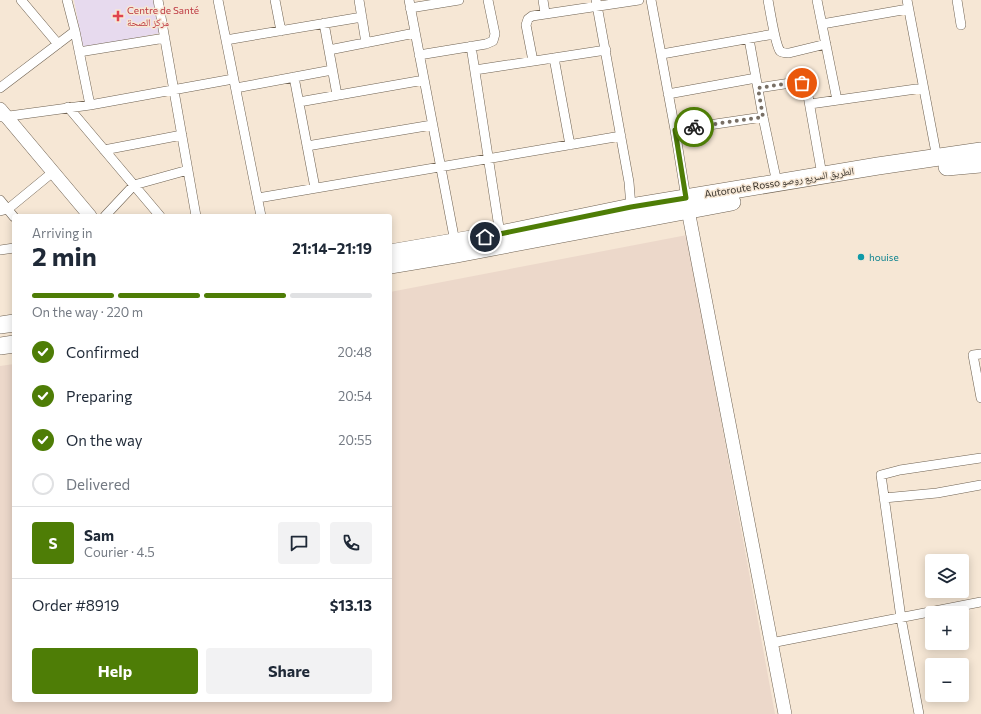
<!DOCTYPE html>
<meta charset="utf-8">
<style>
body{margin:0;font-family:Commissioner,"Noto Naskh Arabic",sans-serif;background:#f2f2f3;color:#1f2937;height:100vh;display:flex;flex-direction:column;font-size:15px;white-space:nowrap}
*{box-sizing:border-box;margin:0}
p{font-size:13px;color:#747a83}
.icon{flex:none;width:22px;height:22px;fill:none;stroke:currentColor;stroke-width:2;stroke-linecap:round;stroke-linejoin:round}
.map{position:relative;flex:1;overflow:hidden}
.drawer{position:absolute;left:12px;top:214px;width:380px;height:488px;display:flex;flex-direction:column;background:#fff;border-radius:4px;box-shadow:0 2px 10px #0003}
.drawer>*{flex:none}
.tools{position:absolute;left:925px;top:554px;display:grid;gap:8px}
.tools a{display:grid;place-items:center;width:44px;height:44px;border-radius:4px;background:#fff;box-shadow:0 2px 10px #0003;font-size:20px}
.pin{position:absolute;display:grid;place-items:center;width:34px;height:34px;color:#fff;margin:-17px;border:2px solid #fff;border-radius:50%;box-shadow:0 1px 4px #0007}
.courier{position:absolute;display:grid;place-items:center;width:40px;height:40px;margin:-20px;border:3px solid #4e7d06;border-radius:50%;background:#fff;color:#222;box-shadow:0 1px 5px #0007}
.overview em{font-style:normal;font-weight:700}
.overview div{display:flex;flex-direction:column-reverse}
.overview{display:flex;align-items:center;justify-content:space-between;height:68px;padding:0 20px}
h1{font-size:26px;font-weight:700;line-height:30px}
.bar{display:grid;grid-template-columns:repeat(4,1fr);gap:6px 4px;align-content:center;height:48px;padding:0 20px}
.bar i{height:5px;border-radius:3px;background:#e0e1e3}
.bar .current{background:#4e7d06}
.bar p{grid-column:span 4}
.line{display:flex;align-items:center;gap:10px;padding:0 20px;border-top:1px solid #e0e1e3}
.line div{flex:1}
.round{display:grid;place-items:center;flex:none;width:42px;height:42px;border-radius:4px;background:#f2f2f3}
ol{padding:0 20px;list-style:none}
li{display:flex;align-items:center;gap:12px;height:44px}
li p{margin-inline-start:auto}
li .icon{padding:4px;border-radius:50%;background:#4e7d06;color:#fff;stroke-width:4}
li:last-child{color:#747a83}
li i{width:22px;height:22px;border:2px solid #e0e1e3;border-radius:50%}
.primary-button{display:flex;gap:8px;margin-top:auto;padding:8px 20px}
.primary-button a{flex:1;height:46px;border-radius:4px;background:#4e7d06;color:#fff;font-size:16px;font-weight:700;line-height:46px;text-align:center}
.primary-button a+a{background:#f2f2f3;color:#1f2937}
.map>svg:first-child{display:block}
</style>
<div class="map">
<svg width="981" height="714" viewBox="0 0 981 714">
<rect width="100%" height="100%" fill="#f6e7d5"/>
<!-- industrial -->
<path fill="#ecd8ca" d="M687,235L775,714H0V366L14,364V700H390V292Z"/>
<!-- medical -->
<path fill="#e7daee" d="M74,0H154L161,33L83,48Z"/>
<g fill="none" stroke-linecap="round" stroke-linejoin="round">
<!-- street casing -->
<g stroke="#6f6252" stroke-width="10">
<path id="street" d="M21,0L58,44
M67,0L75,31L90,105
M158,0L196,216
M218,0L261,216
M275,0L281,31
M359,0L366,43
M409,0L455,242
M543,0L545,13
M596,0L629,182L631,207
M651,0L675,130L686,198
M768,0C770,10 775,44 780,51C782,53 785,53 789,53L826,44
M817,0L837,100
M907,0L937,158
M957,0L961,25
M410,8L459,0
M324,23L337,95
M822,24L908,9
M749,39L763,117L777,183
M226,40L362,17
M471,46L500,234
M329,50L415,33
M79,52L165,38
M662,54L774,34
M419,55L486,44L493,41L495,34L488,0
M554,58L570,145
M533,61L526,25L528,19L532,16L639,0
M475,70L606,50
M294,77L315,188
M0,88L75,31
M236,88L332,70
M758,88L797,82L802,83L807,90L822,175
M668,94L756,78
M299,102L424,80
M810,104L923,88
M68,107L160,216
M2,117L90,105L233,79
M675,130L763,117
M307,146L432,125
M104,150L182,135
M258,198L621,136
M0,200L14,217
M0,211L8,209L53,172
M105,216L134,185L188,170
M0,250L14,248
M981,354L973,355L981,398
M884,498L937,493L981,485
M771,643L981,602
M919,714L901,618L881,475L900,470L981,458"/>
</g>
<!-- secondary casing -->
<g stroke="#6f6252" stroke-width="14">
<path id="secondary" d="M0,109L90,216
M688,210L785,714"/>
</g>
<!-- highway casing -->
<g stroke="#6f6252" stroke-width="18">
<path id="highway" d="M947,167L981,164
M390,253L500,234L631,207L878,166L981,151
M390,265L456,254L732,202
M0,325L14,323
M0,346L14,344"/>
</g>
<!-- street -->
<use href="#street" stroke="#fff" stroke-width="9"/>
<!-- secondary -->
<use href="#secondary" stroke="#fff" stroke-width="13"/>
<!-- highway -->
<use href="#highway" stroke="#fff" stroke-width="17"/>
</g>
<g fill="none" stroke-linecap="round" stroke-linejoin="round">
<!-- done -->
<path stroke="#786f65" stroke-width="4" stroke-dasharray="0 7.2" d="M694,127L763,117L758,88L797,82L802,83"/>
<!-- route -->
<path stroke="#4e7d06" stroke-width="5" d="M485,237L631,207L686,198L675,130L694,127"/>
</g>
<!-- markers -->
<path fill="#e0444e" stroke="#f6e7d5" stroke-width="1.5" d="M116 10h4v4h4v4h-4v4h-4v-4h-4v-4h4z"/>
<circle fill="#0f9aa8" stroke="#f6e7d5" stroke-width="1.5" cx="861" cy="257" r="4"/>
<g text-anchor="middle" stroke-width="3" stroke-linejoin="round" paint-order="stroke">
<!-- health labels -->
<g font-size="10" fill="#be3a42" stroke="#f6e7d5" text-anchor="start">
<text x="127" y="14">Centre de Santé<tspan x="127" dy="12">مركز الصحة</tspan></text>
</g>
<!-- street labels -->
<g font-size="10" fill="#342f28" stroke="#f6e7d5">
<text transform="translate(779 182) rotate(-9)" y="4">Autoroute Rosso الطريق السريع روصو</text>
</g>
<!-- culture labels -->
<g font-size="10" fill="#0d838f" stroke="#f6e7d5" text-anchor="start">
<text x="869" y="261">houise</text>
</g>
</g>
</svg>
<div class="tools">
<a><svg class="icon" aria-label="layers" viewBox="0 0 24 24"><path d="M12 4l9 5-9 5-9-5zM3 14l9 5 9-5"/></svg></a>
<a>+</a>
<a>−</a>
</div>
<div class="pin" style="left:802px;top:83px;background:#ea580c"><svg class="icon" aria-label="bag" viewBox="0 0 24 24"><path d="M5 8h14l-1 12H6zM9 8a3 3 0 0 1 6 0"/></svg></div>
<div class="pin" style="left:485px;top:237px;background:#1f2937"><svg class="icon" aria-label="home" viewBox="0 0 24 24"><path d="M3 11l9-7 9 7M6 9v11h12V9"/></svg></div>
<div class="courier" style="left:694px;top:127px"><svg class="icon" aria-label="bike" viewBox="0 0 24 24"><circle cx="6" cy="16" r="4"/><circle cx="18" cy="16" r="4"/><path d="M6 16l4-8h5l3 8M10 8l3 8H6M13 5h3"/></svg></div>
<section class="drawer">
<div class="overview"><div><h1>2 min</h1><p>Arriving in</p></div><em>21:14–21:19</em></div>
<div class="bar"><i class="current"></i><i class="current"></i><i class="current"></i><i></i><p>On the way · 220 m</p></div>
<ol>
<li><svg class="icon" aria-label="check" viewBox="0 0 24 24"><path d="M5 12l5 5 9-10"/></svg>Confirmed<p>20:48</p></li>
<li><svg class="icon" aria-label="check" viewBox="0 0 24 24"><path d="M5 12l5 5 9-10"/></svg>Preparing<p>20:54</p></li>
<li><svg class="icon" aria-label="check" viewBox="0 0 24 24"><path d="M5 12l5 5 9-10"/></svg>On the way<p>20:55</p></li>
<li><i></i>Delivered</li>
</ol>
<div class="line" style="height:72px"><b class="round" style="background:#4e7d06;color:#fff">S</b><div><b>Sam</b><p>Courier · 4.5</p></div><a class="round"><svg class="icon" aria-label="chat" viewBox="0 0 24 24"><path d="M4 5h16v11H9l-5 4z"/></svg></a><a class="round"><svg class="icon" aria-label="phone" viewBox="0 0 24 24"><path d="M5 4h4l2 5-3 2q2 4 5 5l2-3 5 2v4C11 20 4 13 5 4z"/></svg></a></div>
<div class="line" style="height:52px"><div>Order #8919</div><b>$13.13</b></div>
<div class="primary-button"><a>Help</a><a>Share</a></div>
</section>
</div>
